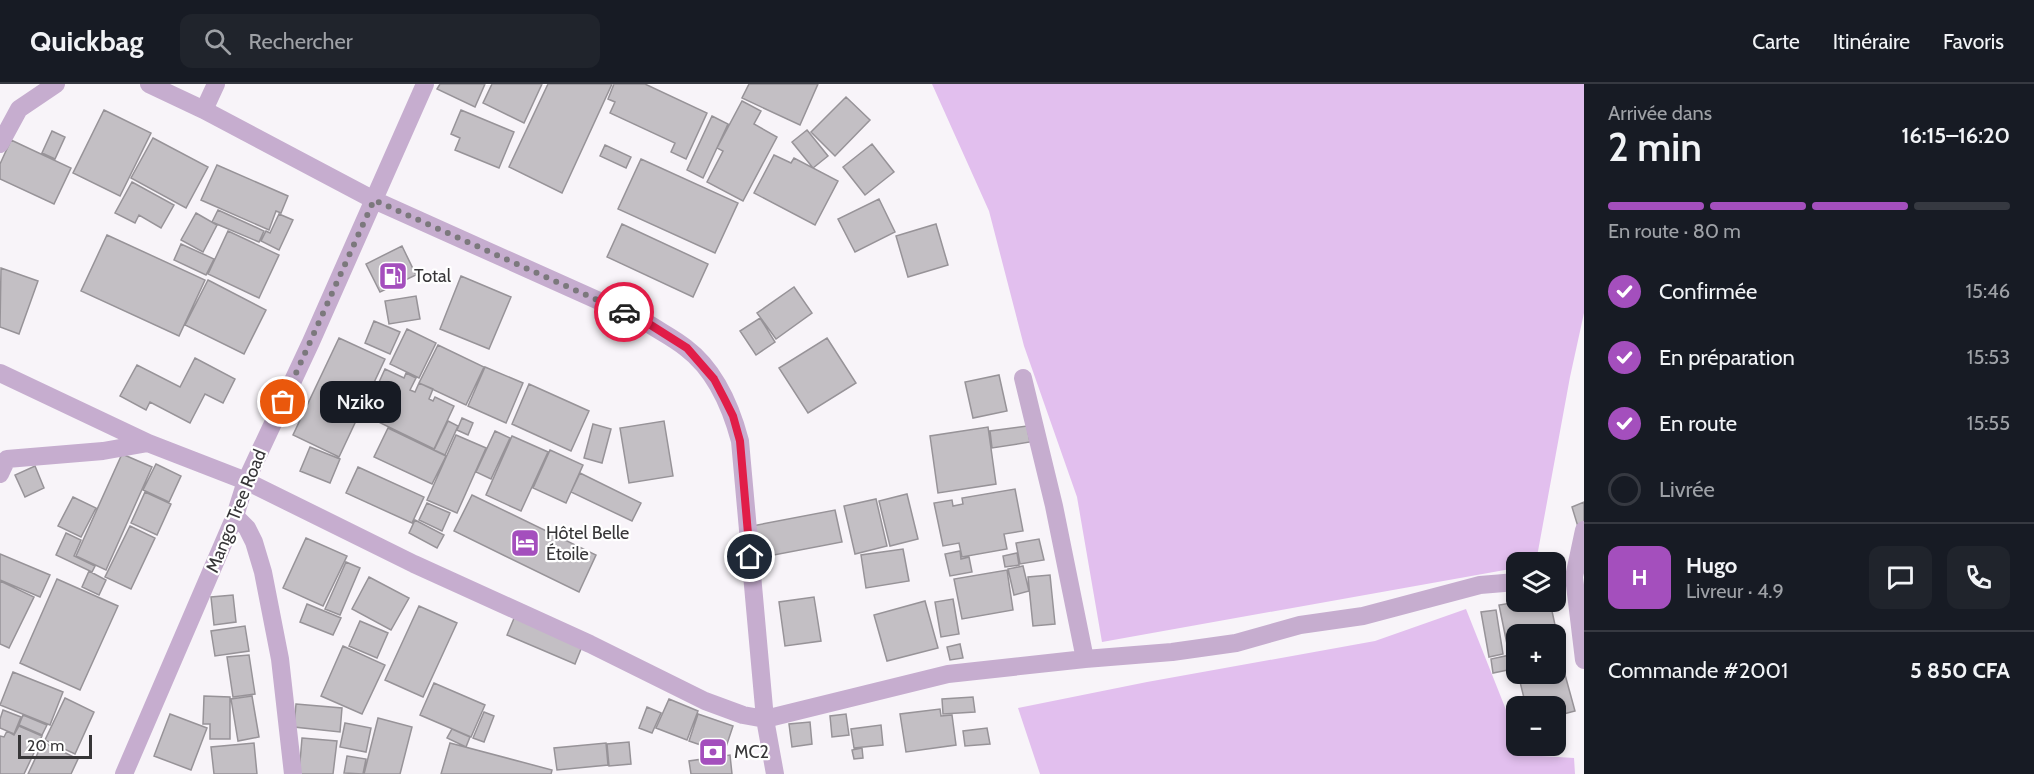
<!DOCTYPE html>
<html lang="fr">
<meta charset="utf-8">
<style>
body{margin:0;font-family:Cabin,sans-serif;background:#20242c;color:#f1f3f6;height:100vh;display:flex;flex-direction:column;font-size:22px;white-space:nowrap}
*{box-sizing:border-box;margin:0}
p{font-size:20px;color:#9ea1a6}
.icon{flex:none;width:33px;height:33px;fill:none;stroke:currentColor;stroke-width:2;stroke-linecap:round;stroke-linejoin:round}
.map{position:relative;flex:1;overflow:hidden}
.side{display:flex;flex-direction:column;background:#171b24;width:450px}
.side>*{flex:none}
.fabs{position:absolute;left:1506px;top:468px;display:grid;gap:12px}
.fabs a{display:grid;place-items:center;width:60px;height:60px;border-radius:12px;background:#171b24;box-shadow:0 3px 9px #0003;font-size:30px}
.scale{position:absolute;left:18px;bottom:15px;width:74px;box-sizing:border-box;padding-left:6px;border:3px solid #373638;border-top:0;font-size:16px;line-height:21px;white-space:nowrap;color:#373638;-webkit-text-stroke:4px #fff;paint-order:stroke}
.pin{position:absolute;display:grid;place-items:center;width:51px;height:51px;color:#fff;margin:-26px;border:3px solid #fff;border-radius:50%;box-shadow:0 2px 6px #0007}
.courier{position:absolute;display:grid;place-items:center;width:60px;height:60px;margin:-30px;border:4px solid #e11d48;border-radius:50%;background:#fff;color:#222;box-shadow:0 2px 8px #0007}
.bubble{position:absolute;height:42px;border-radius:12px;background:#171b24;box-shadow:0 3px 9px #0003;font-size:20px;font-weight:600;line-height:42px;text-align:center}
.headline em{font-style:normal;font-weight:600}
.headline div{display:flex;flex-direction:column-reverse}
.headline{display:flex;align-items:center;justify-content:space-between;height:102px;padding:0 24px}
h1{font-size:39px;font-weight:600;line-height:45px}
.bar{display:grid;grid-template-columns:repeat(4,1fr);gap:9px 6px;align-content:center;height:72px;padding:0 24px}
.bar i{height:8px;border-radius:4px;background:#363941}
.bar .selected{background:#a44fbd}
.bar p{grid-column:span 4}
.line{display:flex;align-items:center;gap:15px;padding:0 24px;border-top:2px solid #363941}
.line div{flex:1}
.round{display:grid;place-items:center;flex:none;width:63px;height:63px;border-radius:12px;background:#20242c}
ol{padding:0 24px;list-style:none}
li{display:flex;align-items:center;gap:18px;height:66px}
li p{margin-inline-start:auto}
li .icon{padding:6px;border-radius:50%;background:#a44fbd;color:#fff;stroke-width:4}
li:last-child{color:#9ea1a6}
li i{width:33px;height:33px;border:3px solid #363941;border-radius:50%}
header{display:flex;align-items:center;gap:36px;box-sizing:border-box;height:84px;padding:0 30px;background:#171b24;border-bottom:2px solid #363941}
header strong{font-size:28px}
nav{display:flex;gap:33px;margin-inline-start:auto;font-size:21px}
.search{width:420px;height:54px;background:#20242c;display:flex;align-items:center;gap:15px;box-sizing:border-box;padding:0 21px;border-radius:12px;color:#9ea1a6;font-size:22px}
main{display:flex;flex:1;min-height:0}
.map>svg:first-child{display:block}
</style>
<header>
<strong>Quickbag</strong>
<div class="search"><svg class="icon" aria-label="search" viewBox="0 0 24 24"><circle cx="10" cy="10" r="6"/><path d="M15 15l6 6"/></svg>Rechercher</div>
<nav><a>Carte</a><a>Itinéraire</a><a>Favoris</a></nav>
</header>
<main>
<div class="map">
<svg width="1584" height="690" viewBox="0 0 1584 690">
<rect width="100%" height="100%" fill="#f8f4f9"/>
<!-- green -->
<path fill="#e2bfee" d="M932,0H1584V229L1570,293L1536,478H1516V484L1102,558L1077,413L1024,262L989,127Z
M1466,525L1516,651V662H1521L1525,671L1574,674L1575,690H1040L1018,624L1147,598L1375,557Z"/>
<!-- building -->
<path fill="#c3bfc4" stroke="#979398" stroke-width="1.5" d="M440,0H485L475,23L437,5Z
M492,0H542L524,39L483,19Z
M548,0H612L562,109L509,83Z
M614,0H645L707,29L686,75L671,68L675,59L610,29L615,18L608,15Z
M749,0H818L800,41L742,14Z
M846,13L870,36L835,72L811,48Z
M742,17L761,27L754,40L777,53L743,117L707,98L723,67L717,64Z
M104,26L151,49L120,112L73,89Z
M461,26L514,48L499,84L455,66L460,54L451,50Z
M712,32L728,40L703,94L687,86Z
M807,46L828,72L813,84L792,58Z
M52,47L65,53L55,75L42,69Z
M153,54L208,83L186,124L131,94Z
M11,56L71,84L54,120L0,95V80Z
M872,60L894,88L865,111L843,83Z
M605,61L631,73L626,84L600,72Z
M774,71L791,79L794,74L838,97L815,141L754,109Z
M641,75L738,119L715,169L618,125Z
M217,81L288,112L281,129L276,127L269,146L201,116Z
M132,98L174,121L161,144L139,131L135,139L115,129Z
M879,115L895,148L855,168L838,135Z
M218,126L264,147L259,158L212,138Z
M196,129L217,141L203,168L181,156Z
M279,130L293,136L279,166L261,157L266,147L270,149Z
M622,140L708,180L693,213L607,173Z
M936,140L948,181L908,193L896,152Z
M228,147L279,171L259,214L208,190Z
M107,151L205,196L179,252L81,207Z
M181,160L214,175L206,191L174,176Z
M402,162L416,191L380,208L366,180Z
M1,184L38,197L19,250L0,243Z
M461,192L511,213L489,265L440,245Z
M208,196L266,226L244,270L185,241Z
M794,203L812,229L776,255L757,229Z
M416,212L420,235L389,240L385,217Z
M760,234L775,258L756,271L740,247Z
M374,237L400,248L390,270L365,259Z
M407,245L436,259L419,294L390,280Z
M339,254L385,275L339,373L293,351Z
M827,254L856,299L808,329L779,284Z
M438,261L484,283L466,321L419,299Z
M195,274L235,295L223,319L205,310L190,339L150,318L146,326L120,312L137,281L180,303Z
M485,283L523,299L506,339L468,322Z
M385,285L404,294L406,289L416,294L410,306L415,308L419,299L433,305L429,315L433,317L435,313L454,322L434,365L364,331Z
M999,291L1007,327L973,334L965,298Z
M529,300L589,327L571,367L512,340Z
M462,334L473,339L468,351L457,346Z
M448,337L458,342L445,371L434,366Z
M664,337L673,392L629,399L620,344Z
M593,340L611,345L602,379L584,374Z
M1027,342L1030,358L992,364L990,347Z
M988,343L996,400L938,409L930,352Z
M388,344L446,372L432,400L374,373Z
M495,347L510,354L491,395L476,388Z
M456,351L486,364L457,429L427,416Z
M512,352L548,368L521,427L486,411Z
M310,363L340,375L330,399L300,387Z
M550,366L583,381L566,419L533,404Z
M122,370L152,383L106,486L76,472Z
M156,380L181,392L169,418L143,406Z
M35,382L44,404L25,413L15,391Z
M358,383L424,413L412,439L346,409Z
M580,389L641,419L632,437L571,408Z
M1015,405L1023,447L1004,450L1007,465L962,473L959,459L943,462L934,419L952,416L953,422L963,420L962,414Z
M145,408L171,420L157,451L131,439Z
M907,410L918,455L890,462L879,417Z
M472,411L596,471L579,508L454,447Z
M73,413L96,424L81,453L58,442Z
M876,415L887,462L855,470L844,422Z
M1584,418V444L1579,446L1572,423Z
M427,419L450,429L442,447L419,436Z
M835,426L842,458L758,474L752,442Z
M415,436L444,451L437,464L409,449Z
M130,442L155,454L131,505L105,493Z
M66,449L81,456L74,472L95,482L92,488L56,471Z
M306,454L347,472L323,522L283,504Z
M1039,455L1044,476L1020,480L1016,459Z
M903,465L909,497L866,504L861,471Z
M960,467L961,475L969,473L972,488L950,492L945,470Z
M1017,469L1019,481L1005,483L1003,472Z
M0,470L50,491L40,513L0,496Z
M346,478L360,484L340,531L325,525Z
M1023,482L1029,507L1014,511L1008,485Z
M1007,486L1013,526L962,535L954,495Z
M89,487L106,496L99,511L82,503Z
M1050,491L1055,540L1033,542L1028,493Z
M369,493L409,514L391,546L352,525Z
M57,495L118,522L80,606L20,579Z
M0,497L34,513L9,564L0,560Z
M233,511L236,538L214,541L211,513Z
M814,513L821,557L785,562L779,518Z
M953,515L959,550L941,553L935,518Z
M925,517L938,564L887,577L874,531Z
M1517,518H1550L1559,559L1556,560V550H1516V569L1509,570L1499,521Z
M307,520L341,534L333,551L300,538Z
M419,522L457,539L423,613L385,596Z
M1496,526L1503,570L1489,573L1481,528Z
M515,532L583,560L575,580L507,551Z
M360,537L388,549L377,574L349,562Z
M245,542L249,567L215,572L211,547Z
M960,560L963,574L950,576L947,563Z
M343,562L385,581L362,630L321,612Z
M249,571L255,610L233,613L227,573Z
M1510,571L1513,585L1493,589L1491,575Z
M1561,576L1575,627L1556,632V622H1526L1518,590H1556V578Z
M13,588L63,608L50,641L0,621Z
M434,599L485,621L471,653L420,631Z
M204,612L230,613V655H210V640H203Z
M252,612L259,653L238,657L231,615Z
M973,613L975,628L943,630L942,615Z
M65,614L94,628L75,670L45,656Z
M669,615L698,627L687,656L656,644Z
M296,620L342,624L340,648L294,643Z
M647,623L661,629L652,649L639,644Z
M940,625L941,632L952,631L956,661L906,668L900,630Z
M3,626L21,633L14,650L0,644V635Z
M484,628L494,632L484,658L473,654Z
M170,630L207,644L191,686L154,672Z
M698,630L733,642L724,669L689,657Z
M846,630L849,651L832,653L830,632Z
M23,631L47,641L42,651L19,641Z
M378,634L412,643L400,690H364Z
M810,638L812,660L792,663L789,640Z
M345,639L371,644L366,668L340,663Z
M881,641L883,661L854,664L851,645Z
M19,642L42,652L24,690H0V652L4,653L7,647L14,651Z
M987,644L990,660L965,662L963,647Z
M452,645L470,653L466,663L447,654Z
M302,654L337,657L333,690H299Z
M43,658L78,675L71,690H28Z
M629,658L631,680L609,682L607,660Z
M254,659L257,690H214L211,663Z
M450,659L552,686L551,690H441Z
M606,659L608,681L557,686L554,664Z
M862,664L863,674L854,675L852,666Z
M730,671L732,690H691L689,677Z
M347,672L366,675L363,690L344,689Z"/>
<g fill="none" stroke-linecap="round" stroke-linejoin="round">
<!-- minor -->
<path stroke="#c6adcf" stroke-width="18" d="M149,0L204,26L374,116L646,238C659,247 674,254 686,264C715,286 731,323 740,357L765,635L775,690
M204,26L216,0
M0,60L19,25L56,0
M0,289L148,359L246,397L414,480L590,560L705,617L743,631L765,635L948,590L1085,575L1172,568L1236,559L1300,541L1363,532L1480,501L1516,498
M1023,294L1054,422L1085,575
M0,390L7,375L103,367L148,359
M235,432L247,444L254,458L263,488L280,575L293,690
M1584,446L1574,493L1584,576
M124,690L235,432L246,397L311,258L425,0"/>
</g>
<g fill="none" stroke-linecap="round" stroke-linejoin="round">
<!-- done -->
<path stroke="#7b787c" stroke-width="6" stroke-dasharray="0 10.8" d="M283,318L374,116L624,228"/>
<!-- route -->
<path stroke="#e11d48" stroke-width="8" d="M624,228L646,238L687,264L714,295L724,314L733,332L740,357L750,473"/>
</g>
<!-- icons -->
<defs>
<g id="fuel-square" transform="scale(1.5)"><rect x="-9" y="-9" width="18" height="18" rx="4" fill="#a44fbd" stroke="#fff"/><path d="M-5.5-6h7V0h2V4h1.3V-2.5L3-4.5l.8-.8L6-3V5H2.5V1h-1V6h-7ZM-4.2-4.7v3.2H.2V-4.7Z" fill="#fff"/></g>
<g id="hotel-square" transform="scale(1.5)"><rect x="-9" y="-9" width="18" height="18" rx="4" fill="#a44fbd" stroke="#fff"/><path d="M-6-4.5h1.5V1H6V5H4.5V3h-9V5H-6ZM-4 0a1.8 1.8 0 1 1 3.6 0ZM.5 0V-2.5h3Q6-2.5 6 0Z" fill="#fff"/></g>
<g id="bank-square" transform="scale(1.5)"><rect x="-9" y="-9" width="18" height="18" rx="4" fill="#a44fbd" stroke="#fff"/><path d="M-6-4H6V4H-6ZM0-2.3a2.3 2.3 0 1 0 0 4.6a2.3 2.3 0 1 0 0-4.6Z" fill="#fff"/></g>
</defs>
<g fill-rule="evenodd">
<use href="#fuel-square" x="393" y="192"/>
<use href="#hotel-square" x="525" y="459"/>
<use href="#bank-square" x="713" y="668"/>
</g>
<g text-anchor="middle" stroke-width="4.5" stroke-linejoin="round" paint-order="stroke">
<!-- poi labels -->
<g font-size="18" fill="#373638" stroke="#fff" text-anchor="start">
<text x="414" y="198">Total</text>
<text x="546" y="455">Hôtel Belle<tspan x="546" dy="21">Étoile</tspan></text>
<text x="734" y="674">MC2</text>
</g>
<!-- street labels -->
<g font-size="18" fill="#373638" stroke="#fff">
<text transform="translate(236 427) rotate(-68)" y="6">Mango Tree Road</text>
</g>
</g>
</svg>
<div class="fabs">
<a><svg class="icon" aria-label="layers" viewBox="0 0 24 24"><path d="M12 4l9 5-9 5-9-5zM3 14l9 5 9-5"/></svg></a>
<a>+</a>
<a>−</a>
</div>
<div class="scale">20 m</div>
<div class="pin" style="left:283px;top:318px;background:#ea580c"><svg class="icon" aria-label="bag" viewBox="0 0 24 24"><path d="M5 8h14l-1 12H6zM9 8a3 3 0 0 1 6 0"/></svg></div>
<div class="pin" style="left:750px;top:473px;background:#1f2937"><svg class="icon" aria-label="home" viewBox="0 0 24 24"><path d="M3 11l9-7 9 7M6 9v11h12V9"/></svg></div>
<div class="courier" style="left:624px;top:228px"><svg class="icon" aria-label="car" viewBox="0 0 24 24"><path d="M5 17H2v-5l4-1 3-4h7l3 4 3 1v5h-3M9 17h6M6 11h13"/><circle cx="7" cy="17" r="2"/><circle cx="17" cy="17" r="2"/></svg></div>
<div class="bubble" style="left:320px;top:297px;width:81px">Nziko</div>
</div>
<section class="side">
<div class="headline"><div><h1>2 min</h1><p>Arrivée dans</p></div><em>16:15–16:20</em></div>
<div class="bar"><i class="selected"></i><i class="selected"></i><i class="selected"></i><i></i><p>En route · 80 m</p></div>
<ol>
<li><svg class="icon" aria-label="check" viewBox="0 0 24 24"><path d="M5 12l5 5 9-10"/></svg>Confirmée<p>15:46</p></li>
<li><svg class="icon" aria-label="check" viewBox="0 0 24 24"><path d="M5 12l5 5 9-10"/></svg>En préparation<p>15:53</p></li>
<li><svg class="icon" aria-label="check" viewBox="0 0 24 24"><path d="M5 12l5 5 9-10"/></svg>En route<p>15:55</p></li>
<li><i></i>Livrée</li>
</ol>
<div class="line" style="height:108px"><b class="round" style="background:#a44fbd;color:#fff">H</b><div><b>Hugo</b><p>Livreur · 4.9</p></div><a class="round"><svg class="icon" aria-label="chat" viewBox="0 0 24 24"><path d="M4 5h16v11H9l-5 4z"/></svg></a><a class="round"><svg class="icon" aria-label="phone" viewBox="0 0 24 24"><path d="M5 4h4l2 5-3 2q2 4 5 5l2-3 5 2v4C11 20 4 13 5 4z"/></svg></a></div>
<div class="line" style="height:78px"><div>Commande #2001</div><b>5 850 CFA</b></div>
</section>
</main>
